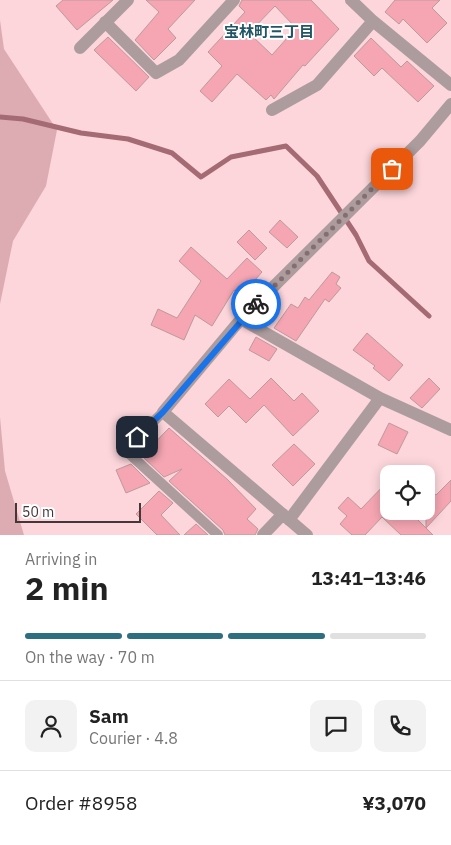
<!DOCTYPE html>
<meta charset="utf-8">
<style>
body{margin:0;font-family:"IBM Plex Sans","Noto Sans JP",sans-serif;background:#f2f2f2;color:#222;height:100vh;display:flex;flex-direction:column;font-size:19px;white-space:nowrap}
*{box-sizing:border-box;margin:0}
p{font-size:16px;color:#767676}
.icon{flex:none;width:28px;height:28px;fill:none;stroke:currentColor;stroke-width:2;stroke-linecap:round;stroke-linejoin:round}
.map{position:relative;height:535px;overflow:hidden}
.sheet{display:flex;flex-direction:column;background:#fff;flex:1}
.sheet>*{flex:none}
.fabs{position:absolute;left:380px;top:465px;display:grid;gap:10px}
.fabs a{display:grid;place-items:center;width:55px;height:55px;border-radius:10px;background:#fff;box-shadow:0 2px 12px #0003;font-size:25px}
.scale{position:absolute;left:15px;bottom:12px;width:126px;box-sizing:border-box;padding-left:5px;border:2px solid #453638;border-top:0;font-size:14px;line-height:18px;white-space:nowrap;color:#453638;-webkit-text-stroke:4px #fff;paint-order:stroke}
.pin{position:absolute;display:grid;place-items:center;width:42px;height:42px;color:#fff;margin:-21px;border-radius:10px;box-shadow:0 2px 8px #0006}
.courier{position:absolute;display:grid;place-items:center;width:50px;height:50px;margin:-25px;border:4px solid #1a73e8;border-radius:50%;background:#fff;color:#222;box-shadow:0 1px 6px #0007}
.summary em{font-style:normal;font-weight:800}
.summary div{display:flex;flex-direction:column-reverse}
.summary{display:flex;align-items:center;justify-content:space-between;height:85px;padding:0 25px}
h1{font-size:32px;font-weight:800;line-height:38px}
.bar{display:grid;grid-template-columns:repeat(4,1fr);gap:8px 5px;align-content:center;height:60px;padding:0 25px}
.bar i{height:6px;border-radius:4px;background:#e0e0e0}
.bar .selected{background:#2d6f81}
.bar p{grid-column:span 4}
.line{display:flex;align-items:center;gap:12px;padding:0 25px;border-top:1px solid #e0e0e0}
.line div{flex:1}
.round{display:grid;place-items:center;flex:none;width:52px;height:52px;border-radius:10px;background:#f2f2f2}
.map>svg:first-child{display:block}
</style>
<div class="map">
<svg width="451" height="535" viewBox="0 0 451 535">
<rect width="100%" height="100%" fill="#fcd6db"/>
<!-- green -->
<path fill="#ddacb3" d="M0,20L4,49L57,130L46,186L13,241L0,304Z
M0,417L5,471L24,535H0Z"/>
<g fill="none" stroke-linecap="round" stroke-linejoin="round">
<!-- stream -->
<path stroke="#a56b74" stroke-width="5" d="M0,117L23,119L81,133L128,139L172,153L201,177L231,157L286,146L317,176L356,235L369,261L429,316"/>
</g>
<!-- building -->
<path fill="#f5a6b2" stroke="#bc999d" fill-rule="evenodd" d="M63,0H113L77,30L56,6Z
M146,0H195L168,29L176,38L154,60L135,40L159,12Z
M242,0H311L339,29L305,66L303,65L274,99L271,95L266,100L237,74L212,102L200,91L222,66L208,52L245,12L239,6ZM275,6L296,28L272,55L249,33Z
M395,0H440L432,8L447,23L427,43L403,19L399,24L385,12Z
M108,37L149,77L136,91L94,50Z
M371,38L401,67L407,61L434,86L418,102L382,68L374,76L354,56Z
M280,220L298,237L287,248L269,232Z
M249,230L267,248L255,260L237,242Z
M191,247L227,279L247,258L262,272L241,296L234,290L212,326L195,315L184,340L151,325L158,309L177,318L201,281L179,261Z
M332,272L340,277L336,284L341,288L329,302L325,299L296,341L274,328L291,304L298,308L305,297L309,300Z
M367,333L403,365L389,381L373,368L375,366L353,350Z
M256,337L277,349L269,361L249,350Z
M271,378L294,401L302,393L319,411L293,436L264,405L246,423L229,406L218,417L205,404L229,379L250,399Z
M429,378L440,389L422,408L410,398Z
M389,423L408,432L397,454L378,445Z
M169,428L228,480L256,509L247,519L258,529L255,535H225L223,530L169,481L182,469L164,477L142,456Z
M294,444L315,464L293,486L272,465Z
M131,464L150,483L126,493L116,470Z
M389,480V511H409L433,535H401L382,517L365,535H352L340,524L347,516L338,508L348,497L361,509Z
M451,480V501L426,528V499L433,492L436,495Z
M159,491L173,503L161,515L180,535H157L136,514Z
M196,524L208,535H184Z"/>
<g fill="none" stroke-linecap="round" stroke-linejoin="round">
<!-- service -->
<path stroke="#ac9c9e" stroke-width="10" d="M163,412L125,450L218,535"/>
<!-- minor -->
<path stroke="#ac9c9e" stroke-width="12" d="M351,0L373,21L451,85
M105,22L156,73L179,60L234,0
M80,48L128,0
M272,110L317,85L373,21
M241,319L380,398L451,430
M289,520L380,398
M263,535L283,514
M307,535L163,412L241,319L420,141L451,104"/>
</g>
<g fill="none" stroke-linecap="round" stroke-linejoin="round">
<!-- done -->
<path stroke="#856e71" stroke-width="5" stroke-dasharray="0 9" d="M256,304L392,169"/>
<!-- route -->
<path stroke="#1a73e8" stroke-width="6" d="M137,437L163,412L256,304"/>
</g>
<g text-anchor="middle" stroke-width="4" stroke-linejoin="round" paint-order="stroke">
<!-- neighbourhood labels -->
<g font-size="15" font-weight="bold" fill="#215564" stroke="#fff">
<text x="269" y="37">宝林町三丁目</text>
</g>
</g>
</svg>
<div class="fabs">
<a><svg class="icon" aria-label="locate" viewBox="0 0 24 24"><circle cx="12" cy="12" r="6"/><path d="M12 2v4M12 18v4M2 12h4M18 12h4"/></svg></a>
</div>
<div class="scale">50 m</div>
<div class="pin" style="left:392px;top:169px;background:#ea580c"><svg class="icon" aria-label="bag" viewBox="0 0 24 24"><path d="M5 8h14l-1 12H6zM9 8a3 3 0 0 1 6 0"/></svg></div>
<div class="pin" style="left:137px;top:437px;background:#1f2937"><svg class="icon" aria-label="home" viewBox="0 0 24 24"><path d="M3 11l9-7 9 7M6 9v11h12V9"/></svg></div>
<div class="courier" style="left:256px;top:304px"><svg class="icon" aria-label="bike" viewBox="0 0 24 24"><circle cx="6" cy="16" r="4"/><circle cx="18" cy="16" r="4"/><path d="M6 16l4-8h5l3 8M10 8l3 8H6M13 5h3"/></svg></div>
</div>
<section class="sheet">
<div class="summary"><div><h1>2 min</h1><p>Arriving in</p></div><em>13:41–13:46</em></div>
<div class="bar"><i class="selected"></i><i class="selected"></i><i class="selected"></i><i></i><p>On the way · 70 m</p></div>
<div class="line" style="height:90px"><a class="round"><svg class="icon" aria-label="person" viewBox="0 0 24 24"><circle cx="12" cy="8" r="4"/><path d="M4 21q1-7 8-7t8 7"/></svg></a><div><b>Sam</b><p>Courier · 4.8</p></div><a class="round"><svg class="icon" aria-label="chat" viewBox="0 0 24 24"><path d="M4 5h16v11H9l-5 4z"/></svg></a><a class="round"><svg class="icon" aria-label="phone" viewBox="0 0 24 24"><path d="M5 4h4l2 5-3 2q2 4 5 5l2-3 5 2v4C11 20 4 13 5 4z"/></svg></a></div>
<div class="line" style="height:65px"><div>Order #8958</div><b>¥3,070</b></div>
</section>
